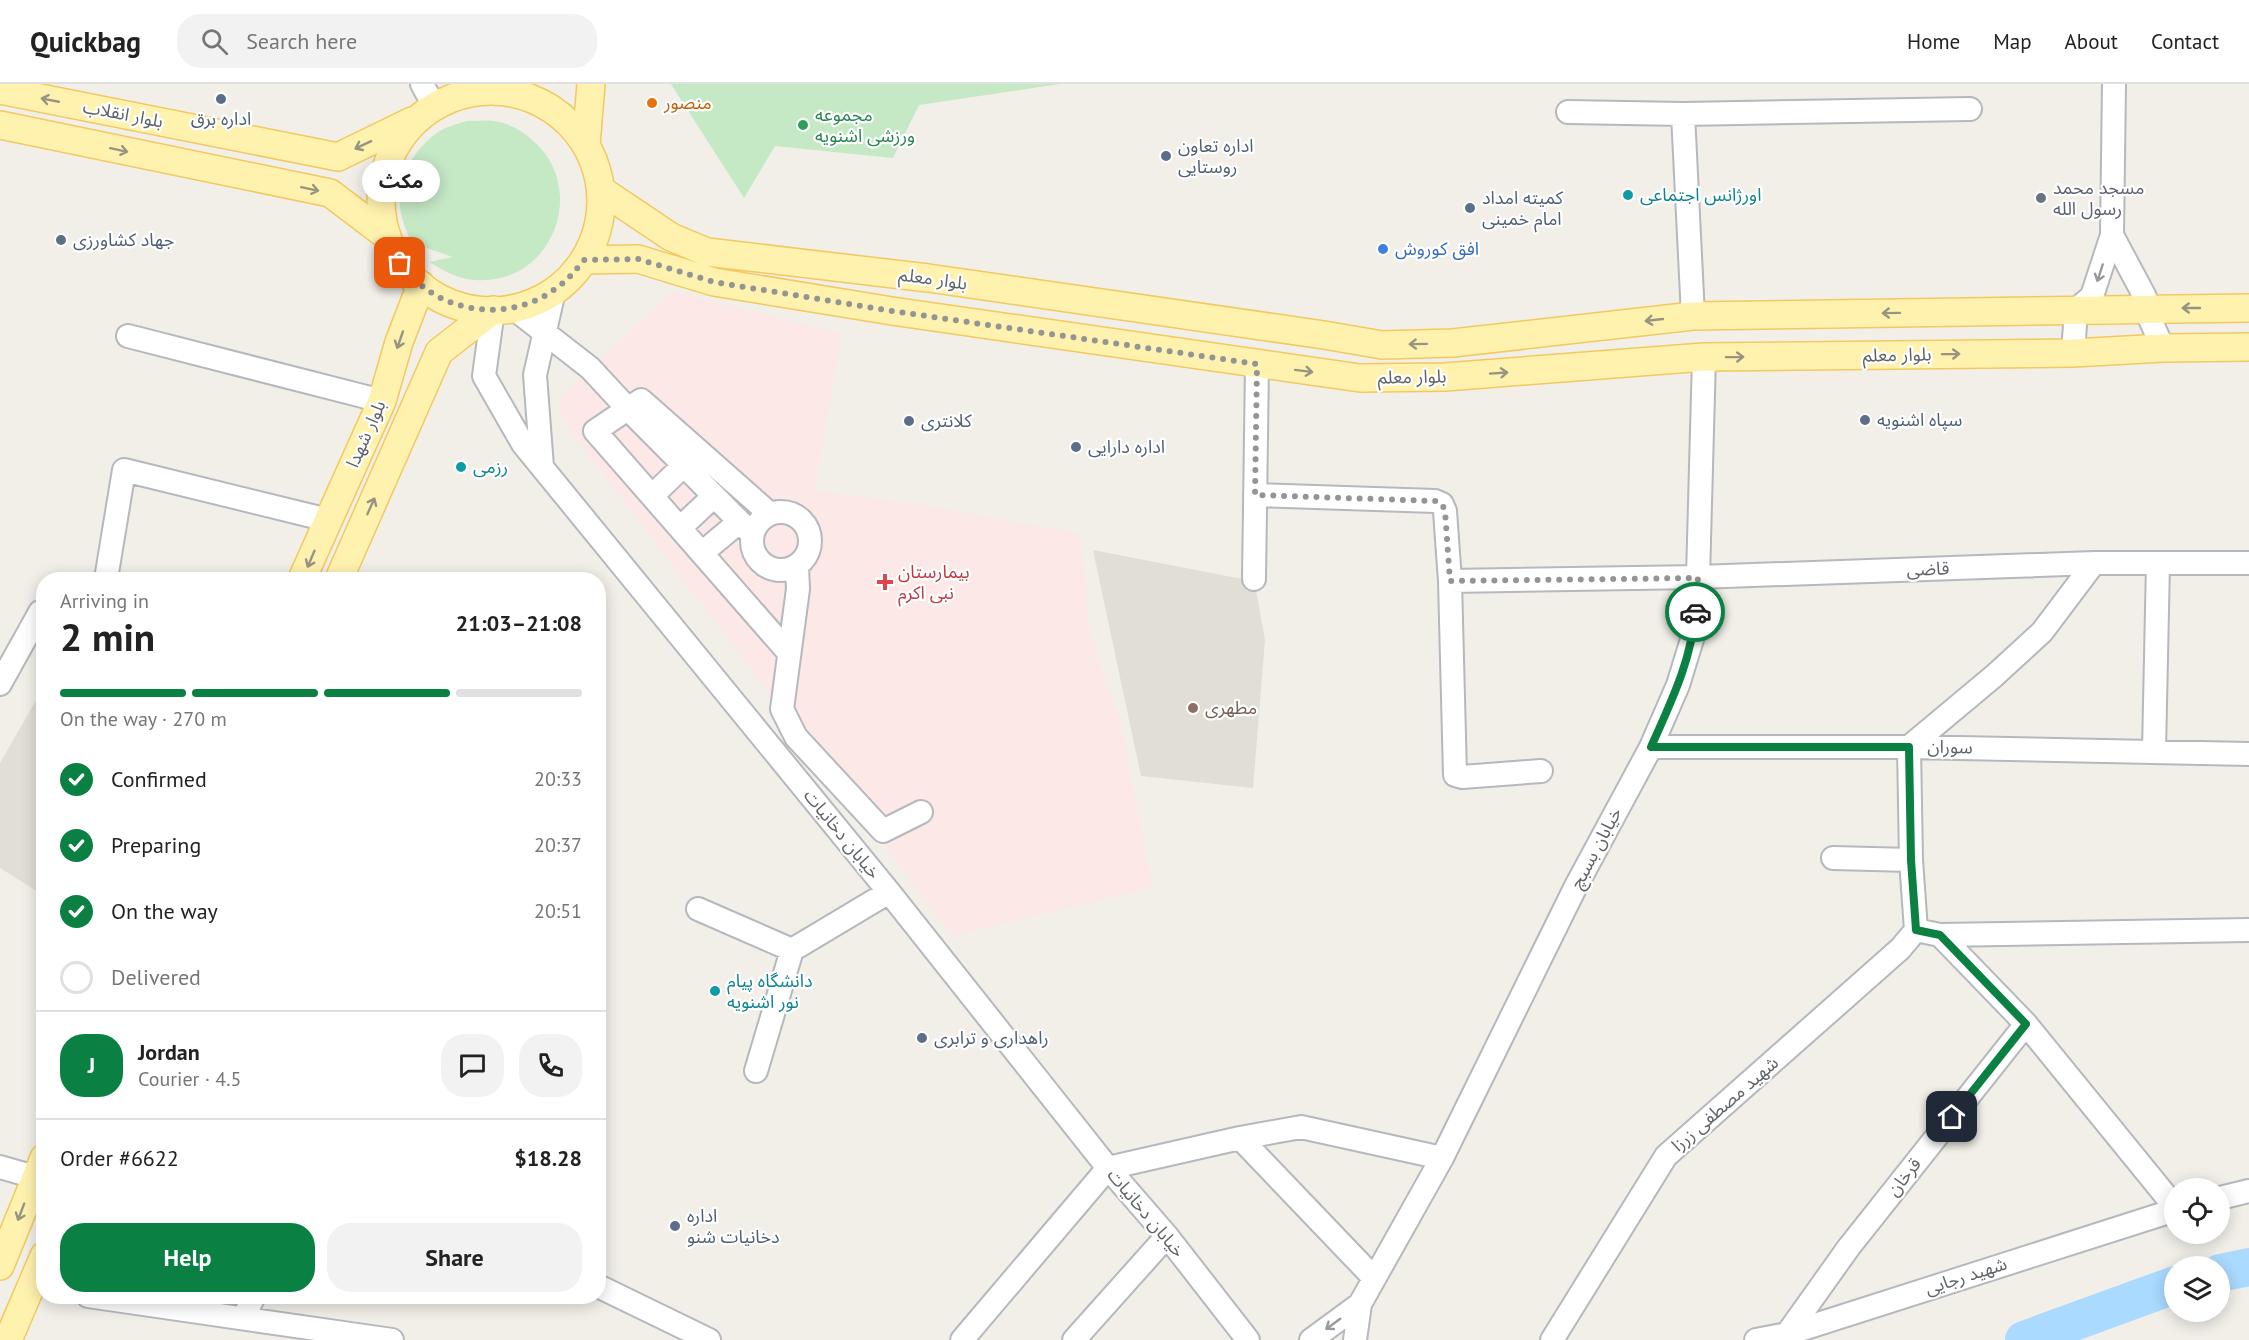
<!DOCTYPE html>
<meta charset="utf-8">
<style>
body{margin:0;font-family:"PT Sans","Noto Sans Arabic",sans-serif;background:#f2f2f2;color:#222;height:100vh;display:flex;flex-direction:column;font-size:22px;white-space:nowrap}
*{box-sizing:border-box;margin:0}
p{font-size:20px;color:#767676}
.icon{flex:none;width:33px;height:33px;fill:none;stroke:currentColor;stroke-width:2;stroke-linecap:round;stroke-linejoin:round}
.map{position:relative;flex:1;overflow:hidden}
.side{position:absolute;left:36px;top:488px;width:570px;height:732px;display:flex;flex-direction:column;background:#fff;border-radius:24px;box-shadow:0 3px 15px #0003}
.side>*{flex:none}
.tools{position:absolute;left:2164px;top:1094px;display:grid;gap:12px}
.tools a{display:grid;place-items:center;width:66px;height:66px;border-radius:50%;background:#fff;box-shadow:0 3px 15px #0003;font-size:30px}
.pin{position:absolute;display:grid;place-items:center;width:51px;height:51px;color:#fff;margin:-26px;border-radius:12px;box-shadow:0 3px 9px #0006}
.courier{position:absolute;display:grid;place-items:center;width:60px;height:60px;margin:-30px;border:4px solid #0b8043;border-radius:50%;background:#fff;color:#222;box-shadow:0 2px 8px #0007}
.bubble{position:absolute;height:42px;border-radius:21px;background:#fff;box-shadow:0 3px 15px #0003;font-size:20px;font-weight:700;line-height:42px;text-align:center}
.summary em{font-style:normal;font-weight:700}
.summary div{display:flex;flex-direction:column-reverse}
.summary{display:flex;align-items:center;justify-content:space-between;height:102px;padding:0 24px}
h1{font-size:39px;font-weight:700;line-height:45px}
.bar{display:grid;grid-template-columns:repeat(4,1fr);gap:9px 6px;align-content:center;height:72px;padding:0 24px}
.bar i{height:8px;border-radius:4px;background:#e0e0e0}
.bar .selected{background:#0b8043}
.bar p{grid-column:span 4}
.line{display:flex;align-items:center;gap:15px;padding:0 24px;border-top:2px solid #e0e0e0}
.line div{flex:1}
.round{display:grid;place-items:center;flex:none;width:63px;height:63px;border-radius:24px;background:#f2f2f2}
ol{padding:0 24px;list-style:none}
li{display:flex;align-items:center;gap:18px;height:66px}
li p{margin-inline-start:auto}
li .icon{padding:6px;border-radius:50%;background:#0b8043;color:#fff;stroke-width:4}
li:last-child{color:#767676}
li i{width:33px;height:33px;border:3px solid #e0e0e0;border-radius:50%}
.primary-button{display:flex;gap:12px;margin-top:auto;padding:12px 24px}
.primary-button a{flex:1;height:69px;border-radius:24px;background:#0b8043;color:#fff;font-size:24px;font-weight:700;line-height:69px;text-align:center}
.primary-button a+a{background:#f2f2f2;color:#222}
header{display:flex;align-items:center;gap:36px;box-sizing:border-box;height:84px;padding:0 30px;background:#fff;border-bottom:2px solid #e0e0e0}
header strong{font-size:28px}
nav{display:flex;gap:33px;margin-inline-start:auto;font-size:21px}
.search{width:420px;height:54px;background:#f2f2f2;display:flex;align-items:center;gap:15px;box-sizing:border-box;padding:0 21px;border-radius:24px;color:#767676;font-size:22px}
.map>svg:first-child{display:block}
</style>
<header>
<strong>Quickbag</strong>
<div class="search"><svg class="icon" aria-label="search" viewBox="0 0 24 24"><circle cx="10" cy="10" r="6"/><path d="M15 15l6 6"/></svg>Search here</div>
<nav><a>Home</a><a>Map</a><a>About</a><a>Contact</a></nav>
</header>
<div class="map">
<svg width="2249" height="1256" viewBox="0 0 2249 1256">
<rect width="100%" height="100%" fill="#f1efe8"/>
<!-- education -->
<path fill="#e1ded6" d="M1093,466L1237,494L1254,495L1265,556L1253,704L1141,692Z
M43,604V811L0,784V679Z"/>
<!-- medical -->
<path fill="#fce8e6" d="M674,207L842,250L814,406L941,424L1080,450L1090,547L1104,596L1119,631L1152,803L953,852L572,349L557,319L581,293Z"/>
<!-- green -->
<path fill="#c5e8c5" d="M671,0H1060L919,21L893,74L775,62L744,114Z
M467,37C476,37 486,36 494,37C508,39 521,46 531,55C590,103 553,202 475,196C458,195 444,187 429,178L453,173L412,159C409,152 405,145 403,137C392,104 411,65 440,47C448,42 458,40 467,37Z"/>
<g fill="none" stroke-linecap="round" stroke-linejoin="round">
<!-- river -->
<path stroke="#aadaff" stroke-width="38" d="M2220,1189L2249,1183
M2024,1256L2175,1201"/>
<!-- minor casing -->
<g stroke="#b5b8bc" stroke-width="26">
<path id="minor" d="M422,0L434,22
M1568,28L1683,30L1970,25
M1683,30L1693,232
M2112,151L2114,0
M513,224L590,284L628,325L752,450
M493,226L484,292L523,360L889,808L1108,1084L1167,1152L1248,1256
M128,252L382,317
M2073,269L2076,226L2092,212L2112,151L2145,213V224L2163,264
M542,383L535,291L554,207
M1255,411L1435,417L1442,420L1445,427L1450,497L1455,691L1462,693L1541,687
M652,412L683,382
M752 457a29 29 0 1 1 58 0a29 29 0 1 1-58 0Z
M770,430L641,316L595,347L789,569
M680,444L714,412
M702,469L739,438
M797,482L798,505L782,625L796,653L883,747L921,728
M106,495L124,386L328,436
M1254,495L1257,280
M1450,497L1698,493L2094,479H2249
M0,600L40,528H44
M1651,663H1909L2249,670
M2154,667L2158,479
M1833,774L1911,776
M698,825L792,866L889,808
M1916,846L1911,776L1909,663L1994,592L2042,548L2094,479
M1916,846L1940,851L2026,940L2175,1123
M1940,851L2249,846
M756,987L792,866
M1240,1054L1373,1193
M0,1083L35,1093
M2220,1114L2249,1107
M598,1202L709,1256
M88,1212L392,1256
M1360,1220L1442,1074L1575,804L1651,663L1678,601L1694,549L1698,493L1704,273
M244,1233L254,1212
M1787,1250L1849,1163L2026,940
M962,1256L1108,1084L1240,1054L1301,1043L1442,1074
M1074,1256L1167,1152
M1311,1256L1360,1220L1355,1256
M1552,1256L1666,1072L1900,865L1916,846
M1756,1256L1787,1250L2175,1126"/>
</g>
<!-- major casing -->
<g stroke="#f2c960" stroke-width="30">
<path id="major" d="M0,6L338,73L412,37
M381 117a110 110 0 1 1 220 0a110 110 0 1 1-220 0Z
M0,41L330,109L387,152
M586,61L591,0
M601,106L671,153L707,168L928,194L1324,251L1382,261L1453,259L1693,232L2249,224
M584,176L638,175L714,198L892,227L1360,294L1445,293L1704,273L2073,269L2163,264L2249,263
M302,495L382,317L399,258L421,201
M339,495L439,268L493,226
M0,1182L44,1074
M8,1256L44,1172"/>
</g>
<!-- minor -->
<use href="#minor" stroke="#fff" stroke-width="22"/>
<!-- major -->
<use href="#major" stroke="#fff2af" stroke-width="27"/>
</g>
<!-- one-way arrows -->
<defs><path id="oneway-shaft" d="M-6 0H5M1.5-3L5.5 0L1.5 3" fill="none" stroke-width="1.6" stroke-linecap="round" stroke-linejoin="round" transform="scale(1.5)"/></defs>
<g stroke="#979581">
<use href="#oneway-shaft" transform="translate(50 16) rotate(-169)"/>
<use href="#oneway-shaft" transform="translate(363 61) rotate(155)"/>
<use href="#oneway-shaft" transform="translate(119 66) rotate(12)"/>
<use href="#oneway-shaft" transform="translate(310 105) rotate(12)"/>
<use href="#oneway-shaft" transform="translate(2191 224) rotate(-180)"/>
<use href="#oneway-shaft" transform="translate(1891 229) rotate(179)"/>
<use href="#oneway-shaft" transform="translate(1654 236) rotate(174)"/>
<use href="#oneway-shaft" transform="translate(400 256) rotate(109)"/>
<use href="#oneway-shaft" transform="translate(1418 260) rotate(179)"/>
<use href="#oneway-shaft" transform="translate(1951 270) rotate(-1)"/>
<use href="#oneway-shaft" transform="translate(1735 273) rotate(-1)"/>
<use href="#oneway-shaft" transform="translate(1304 287) rotate(7)"/>
<use href="#oneway-shaft" transform="translate(1499 289) rotate(-4)"/>
<use href="#oneway-shaft" transform="translate(371 422) rotate(-66)"/>
<use href="#oneway-shaft" transform="translate(311 475) rotate(113)"/>
<use href="#oneway-shaft" transform="translate(21 1128) rotate(111)"/>
</g>
<g stroke="#979a9d">
<use href="#oneway-shaft" transform="translate(2100 189) rotate(108)"/>
<use href="#oneway-shaft" transform="translate(1333 1240) rotate(144)"/>
</g>
<g fill="none" stroke-linecap="round" stroke-linejoin="round">
<!-- done -->
<path stroke="#929495" stroke-width="6" stroke-dasharray="0 10.8" d="M400,179C407,187 414,196 422,202C459,232 517,234 555,205C567,197 575,187 584,176L638,175L714,198L892,227L1257,280L1255,411L1435,417L1442,420L1445,427L1450,497L1698,494L1695,528"/>
<!-- route -->
<path stroke="#0b8043" stroke-width="8" d="M1695,528C1692,576 1670,620 1651,663H1909L1911,776L1916,846L1940,851L2026,940L1952,1033"/>
</g>
<!-- markers -->
<g fill="#5c6f8a" stroke="#fff" stroke-width="2">
<circle cx="221" cy="15" r="6"/>
<circle cx="1166" cy="72" r="6"/>
<circle cx="1470" cy="124" r="6"/>
<circle cx="61" cy="156" r="6"/>
<circle cx="1865" cy="336" r="6"/>
<circle cx="909" cy="337" r="6"/>
<circle cx="1076" cy="363" r="6"/>
<circle cx="922" cy="954" r="6"/>
<circle cx="675" cy="1142" r="6"/>
</g>
<circle fill="#e8710a" stroke="#fff" stroke-width="2" cx="652" cy="19" r="6"/>
<circle fill="#2e9e5b" stroke="#fff" stroke-width="2" cx="803" cy="41" r="6"/>
<g fill="#0f9aa8" stroke="#fff" stroke-width="2">
<circle cx="1628" cy="111" r="6"/>
<circle cx="461" cy="383" r="6"/>
<circle cx="715" cy="907" r="6"/>
</g>
<circle fill="#6b7280" stroke="#fff" stroke-width="2" cx="2041" cy="114" r="6"/>
<circle fill="#3f7fe0" stroke="#fff" stroke-width="2" cx="1383" cy="165" r="6"/>
<path fill="#e0444e" stroke="#fff" stroke-width="2" d="M882 489h6v6h6v6h-6v6h-6v-6h-6v-6h6z"/>
<circle fill="#8d6e63" stroke="#fff" stroke-width="2" cx="1193" cy="624" r="6"/>
<g text-anchor="middle" stroke-width="4.5" stroke-linejoin="round" paint-order="stroke">
<!-- food labels -->
<g font-size="18" fill="#c56008" stroke="#fff" text-anchor="start">
<text x="664" y="25">منصور</text>
</g>
<!-- street labels -->
<g font-size="18" fill="#5f6368" stroke="#fff">
<text transform="translate(123 30) rotate(11)" y="6">بلوار انقلاب</text>
<text transform="translate(933 195) rotate(8)" y="6">بلوار معلم</text>
<text transform="translate(1897 271) rotate(-1)" y="6">بلوار معلم</text>
<text transform="translate(1412 293) rotate(-1)" y="6">بلوار معلم</text>
<text transform="translate(366 350) rotate(-66)" y="6">بلوار شهدا</text>
<text transform="translate(1928 485) rotate(-2)" y="6">قاضی</text>
<text transform="translate(1950 663) rotate(1)" y="6">سوران</text>
<text transform="translate(842 750) rotate(51)" y="6">خیابان دخانیات</text>
<text transform="translate(1596 764) rotate(-62)" y="6">خیابان بسبچ</text>
<text transform="translate(1725 1020) rotate(-41)" y="6">شهید مصطفی زرزا</text>
<text transform="translate(1904 1093) rotate(-52)" y="6">قرخان</text>
<text transform="translate(1146 1129) rotate(50)" y="6">خیابان دخانیات</text>
<text transform="translate(1966 1192) rotate(-18)" y="6">شهید رجایی</text>
</g>
<!-- leisure labels -->
<g font-size="18" fill="#27864d" stroke="#fff" text-anchor="start">
<text x="815" y="37">مجموعه<tspan x="815" dy="21">ورزشی اشنویه</tspan></text>
</g>
<!-- service labels -->
<g font-size="18" fill="#4e5e75" stroke="#fff" text-anchor="start">
<text x="221" y="41" text-anchor="middle">اداره برق</text>
<text x="1178" y="68">اداره تعاون<tspan x="1178" dy="21">روستایی</tspan></text>
<text x="1482" y="120">کمیته امداد<tspan x="1482" dy="21">امام خمینی</tspan></text>
<text x="73" y="162">جهاد کشاورزی</text>
<text x="1877" y="342">سپاه اشنویه</text>
<text x="921" y="343">کلانتری</text>
<text x="1088" y="369">اداره دارایی</text>
<text x="934" y="960">راهداری و ترابری</text>
<text x="687" y="1138">اداره<tspan x="687" dy="21">دخانیات شنو</tspan></text>
</g>
<!-- worship labels -->
<g font-size="18" fill="#5b616d" stroke="#fff" text-anchor="start">
<text x="2053" y="110">مسجد محمد<tspan x="2053" dy="21">رسول الله</tspan></text>
</g>
<!-- culture labels -->
<g font-size="18" fill="#0d838f" stroke="#fff" text-anchor="start">
<text x="1640" y="117">اورژانس اجتماعی</text>
<text x="473" y="389">رزمی</text>
<text x="727" y="903">دانشگاه پیام<tspan x="727" dy="21">نور اشنویه</tspan></text>
</g>
<!-- shop labels -->
<g font-size="18" fill="#366cbe" stroke="#fff" text-anchor="start">
<text x="1395" y="171">افق کوروش</text>
</g>
<!-- health labels -->
<g font-size="18" fill="#be3a42" stroke="#fff" text-anchor="start">
<text x="898" y="494">بیمارستان<tspan x="898" dy="21">نبی اکرم</tspan></text>
</g>
<!-- education labels -->
<g font-size="18" fill="#785e54" stroke="#fff" text-anchor="start">
<text x="1205" y="630">مطهری</text>
</g>
</g>
</svg>
<div class="tools">
<a><svg class="icon" aria-label="locate" viewBox="0 0 24 24"><circle cx="12" cy="12" r="6"/><path d="M12 2v4M12 18v4M2 12h4M18 12h4"/></svg></a>
<a><svg class="icon" aria-label="layers" viewBox="0 0 24 24"><path d="M12 4l9 5-9 5-9-5zM3 14l9 5 9-5"/></svg></a>
</div>
<div class="pin" style="left:400px;top:179px;background:#ea580c"><svg class="icon" aria-label="bag" viewBox="0 0 24 24"><path d="M5 8h14l-1 12H6zM9 8a3 3 0 0 1 6 0"/></svg></div>
<div class="pin" style="left:1952px;top:1033px;background:#1f2937"><svg class="icon" aria-label="home" viewBox="0 0 24 24"><path d="M3 11l9-7 9 7M6 9v11h12V9"/></svg></div>
<div class="courier" style="left:1695px;top:528px"><svg class="icon" aria-label="car" viewBox="0 0 24 24"><path d="M5 17H2v-5l4-1 3-4h7l3 4 3 1v5h-3M9 17h6M6 11h13"/><circle cx="7" cy="17" r="2"/><circle cx="17" cy="17" r="2"/></svg></div>
<div class="bubble" style="left:362px;top:76px;width:78px">مکث</div>
<section class="side">
<div class="summary"><div><h1>2 min</h1><p>Arriving in</p></div><em>21:03–21:08</em></div>
<div class="bar"><i class="selected"></i><i class="selected"></i><i class="selected"></i><i></i><p>On the way · 270 m</p></div>
<ol>
<li><svg class="icon" aria-label="check" viewBox="0 0 24 24"><path d="M5 12l5 5 9-10"/></svg>Confirmed<p>20:33</p></li>
<li><svg class="icon" aria-label="check" viewBox="0 0 24 24"><path d="M5 12l5 5 9-10"/></svg>Preparing<p>20:37</p></li>
<li><svg class="icon" aria-label="check" viewBox="0 0 24 24"><path d="M5 12l5 5 9-10"/></svg>On the way<p>20:51</p></li>
<li><i></i>Delivered</li>
</ol>
<div class="line" style="height:108px"><b class="round" style="background:#0b8043;color:#fff">J</b><div><b>Jordan</b><p>Courier · 4.5</p></div><a class="round"><svg class="icon" aria-label="chat" viewBox="0 0 24 24"><path d="M4 5h16v11H9l-5 4z"/></svg></a><a class="round"><svg class="icon" aria-label="phone" viewBox="0 0 24 24"><path d="M5 4h4l2 5-3 2q2 4 5 5l2-3 5 2v4C11 20 4 13 5 4z"/></svg></a></div>
<div class="line" style="height:78px"><div>Order #6622</div><b>$18.28</b></div>
<div class="primary-button"><a>Help</a><a>Share</a></div>
</section>
</div>
